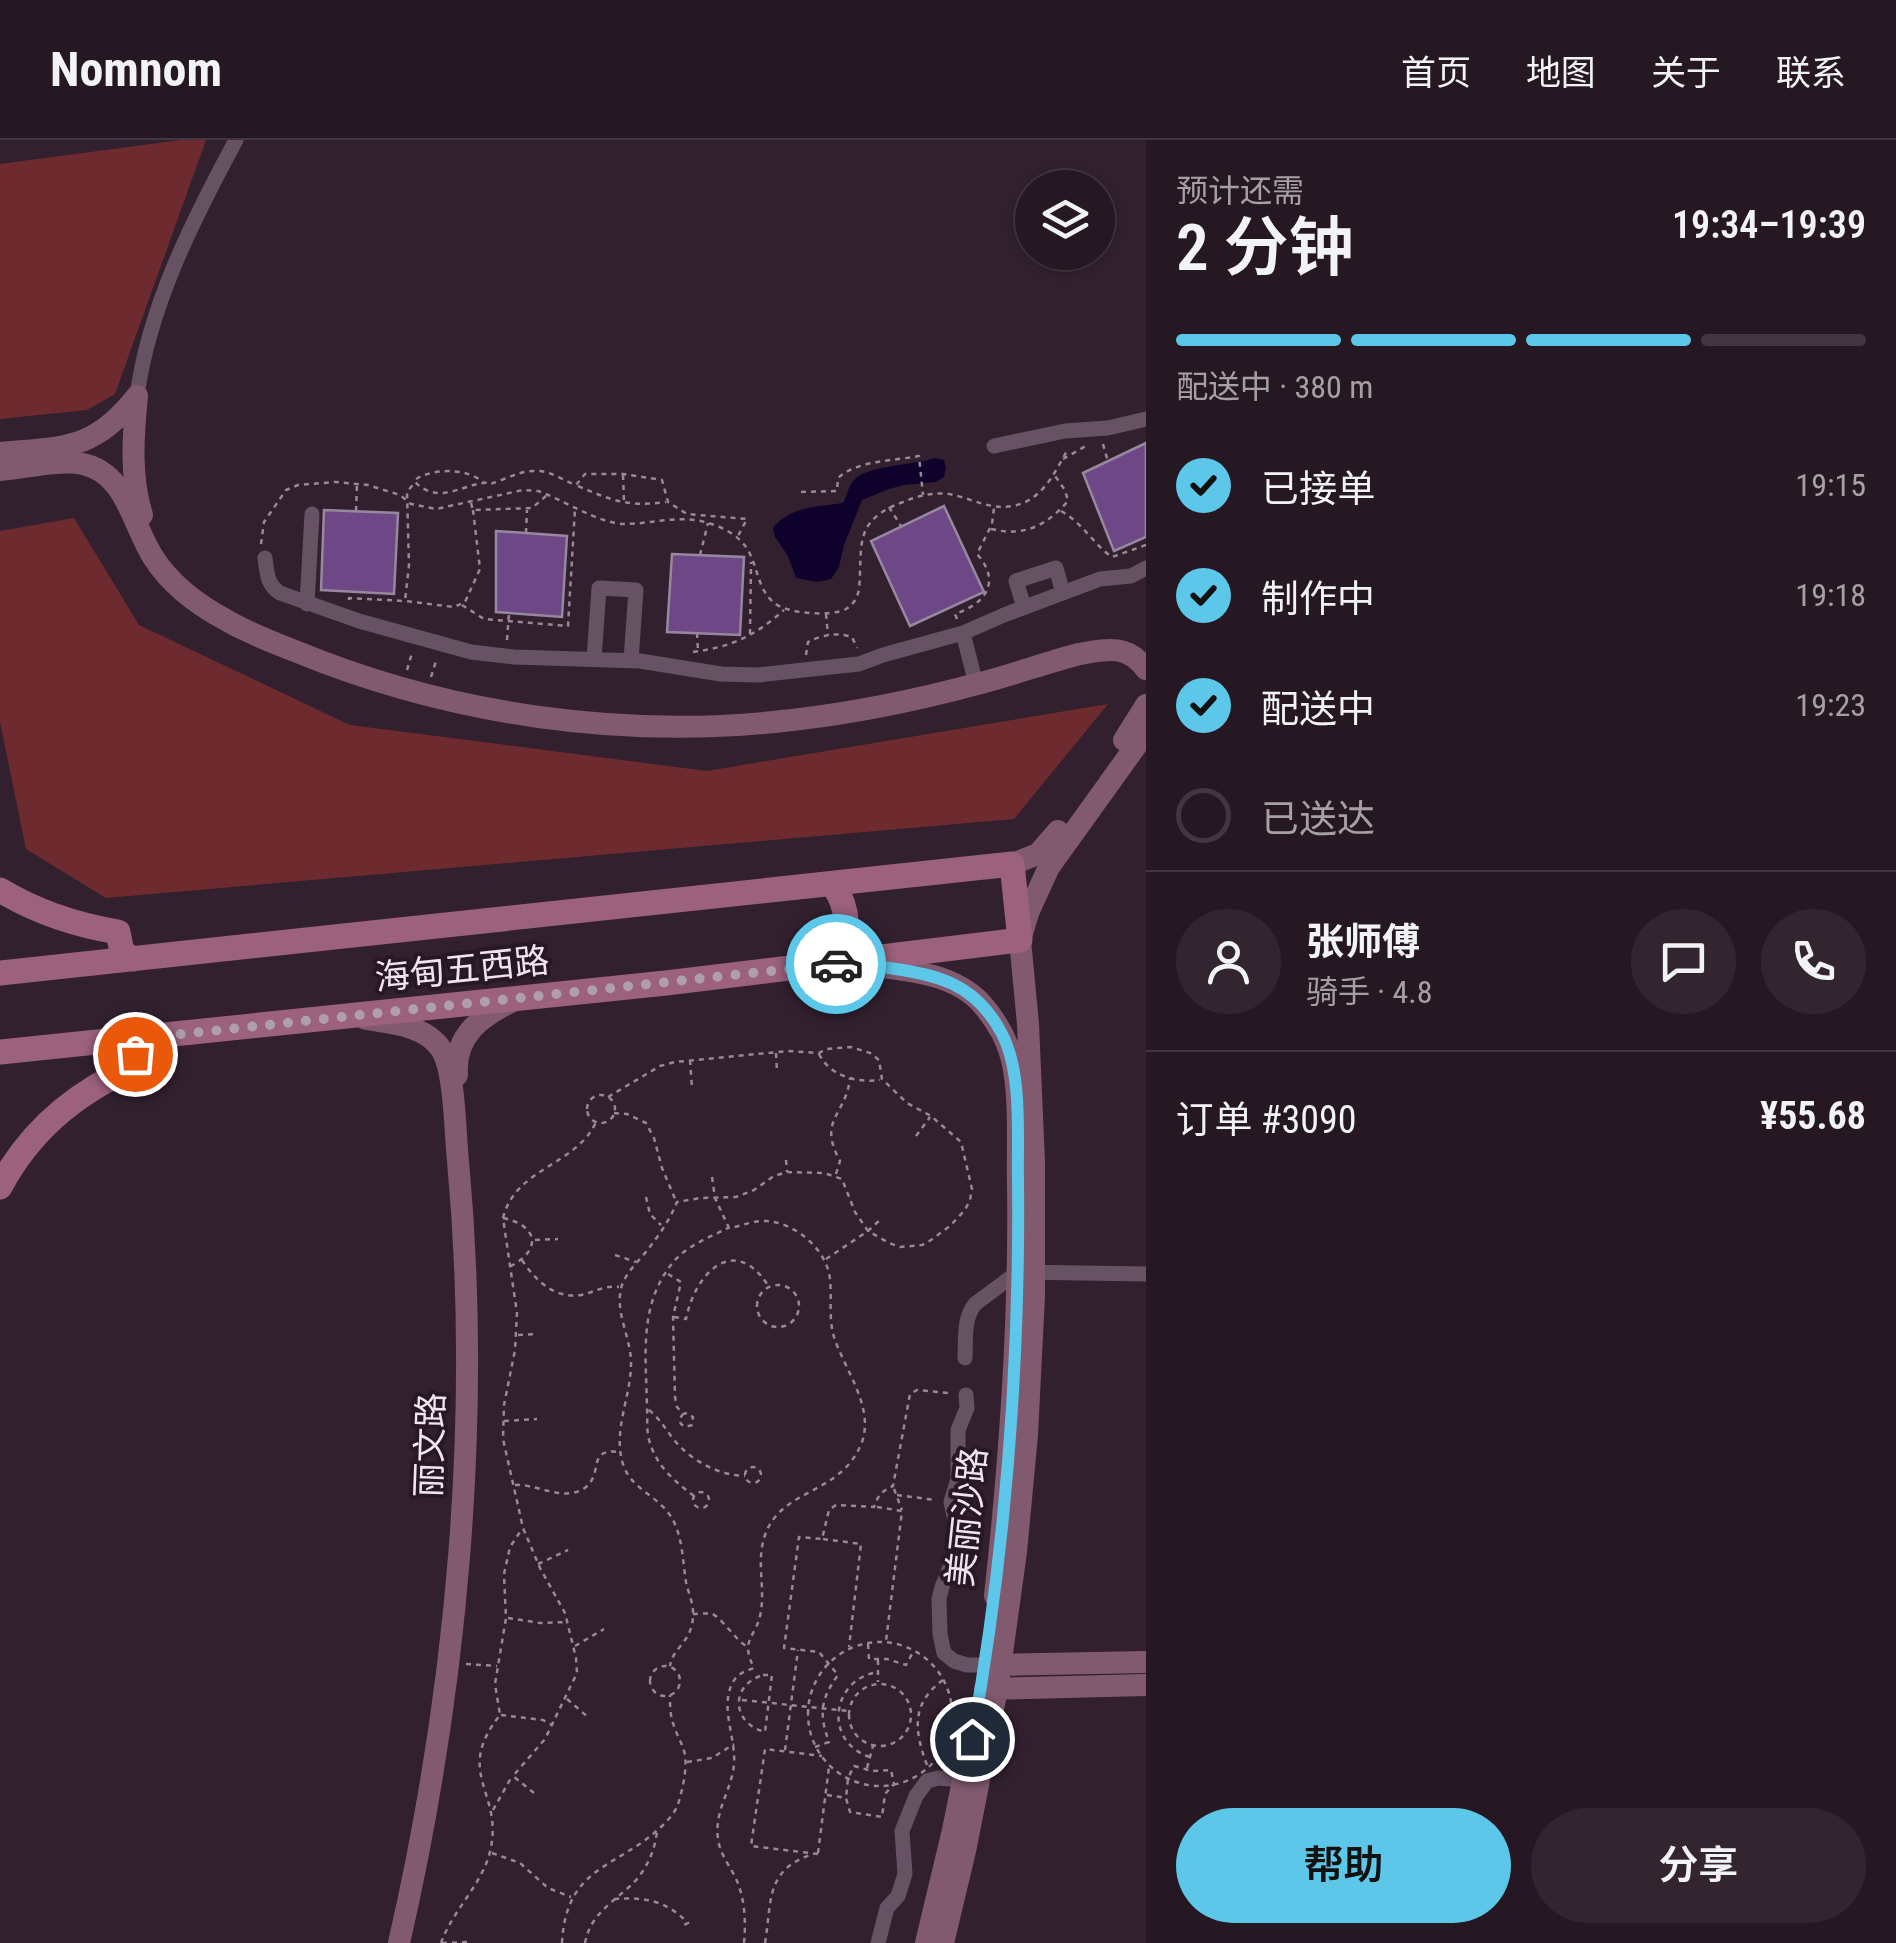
<!DOCTYPE html>
<html lang="zh">
<meta charset="utf-8">
<style>
body{margin:0;font-family:"Roboto Condensed","Noto Sans SC",sans-serif;background:#322530;color:#f1f3f6;height:100vh;display:flex;flex-direction:column;font-size:38px;white-space:nowrap}
*{box-sizing:border-box;margin:0}
p{font-size:32px;color:#a4a0a6}
.icon{flex:none;width:55px;height:55px;fill:none;stroke:currentColor;stroke-width:2;stroke-linecap:round;stroke-linejoin:round}
.map{position:relative;flex:1;overflow:hidden}
.sheet{display:flex;flex-direction:column;background:#261823;width:750px}
.sheet>*{flex:none}
.buttons{position:absolute;left:1015px;top:30px;display:grid;gap:20px}
.buttons a{display:grid;place-items:center;width:100px;height:100px;border-radius:50%;background:#261823;box-shadow:0 2px 8px #0004,0 0 0 2px #423741;font-size:50px}
.pin{position:absolute;display:grid;place-items:center;width:85px;height:85px;color:#fff;margin:-42px;border:5px solid #fff;border-radius:50%;box-shadow:0 2px 10px #0007}
.courier{position:absolute;display:grid;place-items:center;width:100px;height:100px;margin:-50px;border:8px solid #5cc7e8;border-radius:50%;background:#fff;color:#222;box-shadow:0 2px 12px #0007}
.headline em{font-style:normal;font-weight:600}
.headline div{display:flex;flex-direction:column-reverse}
.headline{display:flex;align-items:center;justify-content:space-between;height:170px;padding:0 30px}
h1{font-size:65px;font-weight:600;line-height:75px}
.bar{display:grid;grid-template-columns:repeat(4,1fr);gap:15px 10px;align-content:center;height:120px;padding:0 30px}
.bar i{height:12px;border-radius:8px;background:#423741}
.bar .current{background:#5cc7e8}
.bar p{grid-column:span 4}
.line{display:flex;align-items:center;gap:25px;padding:0 30px;border-top:2px solid #423741}
.line div{flex:1}
.round{display:grid;place-items:center;flex:none;width:105px;height:105px;border-radius:52px;background:#322530}
ol{padding:0 30px;list-style:none}
li{display:flex;align-items:center;gap:30px;height:110px}
li p{margin-inline-start:auto}
li .icon{padding:10px;border-radius:50%;background:#5cc7e8;color:#111;stroke-width:4}
li:last-child{color:#a4a0a6}
li i{width:55px;height:55px;border:5px solid #423741;border-radius:50%}
.cta{display:flex;gap:20px;margin-top:auto;padding:20px 30px}
.cta a{flex:1;height:115px;border-radius:60px;background:#5cc7e8;color:#111;font-size:40px;font-weight:600;line-height:115px;text-align:center}
.cta a+a{background:#322530;color:#f1f3f6}
header{display:flex;align-items:center;gap:60px;box-sizing:border-box;height:140px;padding:0 50px;background:#261823;border-bottom:2px solid #423741}
header strong{font-size:48px}
nav{display:flex;gap:55px;margin-inline-start:auto;font-size:35px}
main{display:flex;flex:1;min-height:0}
.map>svg:first-child{display:block}
</style>
<header>
<strong>Nomnom</strong>
<nav><a>首页</a><a>地图</a><a>关于</a><a>联系</a></nav>
</header>
<main>
<div class="map">
<svg width="1146" height="1803" viewBox="0 0 1146 1803">
<rect width="100%" height="100%" fill="#32202f"/>
<!-- green -->
<path fill="#6d2b30" d="M181,0H206L115,254L87,270L0,279V24Z
M74,378L139,485L350,585L707,631L1108,564L1014,679L106,758L26,709L0,582V391Z"/>
<!-- water -->
<path fill="#0e012c" d="M935,318L944,320L946,328L944,337L936,342L904,345L889,349L862,360L844,405L839,427L831,439L817,442L796,438L788,416L775,397L773,388C790,366 818,367 843,363C847,356 848,347 854,340C865,326 914,325 935,318Z"/>
<!-- building -->
<path fill="#6e4886" stroke="#95889f" stroke-width="2.5" d="M1146,303V397L1114,411L1083,333Z
M944,366L984,452L910,486L871,401Z
M324,370L398,373L394,454L321,450Z
M496,391L567,396L562,477L496,472Z
M672,414L744,417L740,495L667,492Z"/>
<g fill="none" stroke-linecap="round" stroke-linejoin="round">
<!-- path -->
<path stroke="#988995" stroke-width="2.5" stroke-dasharray="5 5" stroke-linecap="butt" d="M1103,304L1108,322
M1063,319L1086,306
M623,335L624,362
M416,339C434,328 467,328 483,342
M578,346C613,361 628,367 666,362
M801,352L837,351L838,338C858,320 893,321 919,316L923,355
M471,363L473,370L532,368L546,356
M889,367L901,386
M473,370L480,429L465,462L454,467L405,461L409,425L407,352L415,342C437,364 458,347 483,343C497,341 485,346 499,341C512,336 524,330 538,331C551,331 564,341 576,345L585,334H623L662,340L668,362L687,374L747,379L738,396
M356,371L357,344
M1061,371C1083,383 1093,404 1112,417L1146,405
M991,389C1024,397 1046,386 1068,361L1065,350L1055,336
M526,393L527,370
M261,404L264,382L286,350L298,345L335,342L368,345L400,355L411,364L436,369L523,350L538,351C564,360 597,383 624,384C652,384 680,374 708,383C724,387 743,398 750,414C758,430 758,448 773,462C786,474 831,477 846,469C854,464 857,458 859,450C863,405 852,381 903,362C917,356 933,352 949,354C972,358 992,372 1017,365C1044,358 1056,330 1068,309
M700,415L708,383
M349,460V458L404,461
M462,465L484,479L568,486L575,369
M826,474L828,495
M957,479L955,474C985,464 1002,442 977,414L992,384L994,368
M697,493L698,510
M750,494L751,422
M507,500L509,473
M693,512C731,507 755,496 784,470
M806,515L808,502C821,495 838,492 852,497L857,508
M407,530L412,513
M431,537L436,521
M776,913L777,932
M819,914C830,936 856,943 880,940
M690,920L692,948
M587 969a14 14 0 1 1 28 0a14 14 0 1 1-28 0Z
M608,957L660,926L675,922L788,911L819,913L826,909L851,907L870,913L879,920L882,939L907,963L931,976L961,1002L972,1049L970,1060L965,1070L950,1086L931,1100L922,1105L900,1107L889,1103L868,1091L855,1072L842,1039L824,1033L787,1032L774,1036L754,1050L736,1057L700,1058L677,1062C670,1079 660,1094 649,1108C640,1120 627,1131 622,1145C614,1171 630,1195 631,1221C632,1256 611,1292 624,1327C632,1347 652,1354 666,1370C683,1389 682,1418 686,1442C688,1452 693,1462 693,1472C694,1502 673,1506 670,1526
M614,973L627,974L646,983L654,998L662,1028L676,1061
M916,996L930,977
M786,1020L787,1032
M836,1034L840,1021C817,979 846,976 850,938
M712,1037L715,1058L729,1088C742,1086 754,1080 767,1081C796,1083 827,1110 830,1139C832,1159 828,1181 835,1200C846,1231 874,1268 862,1302C841,1356 782,1347 765,1395C756,1421 765,1445 761,1471C757,1498 739,1498 754,1528C743,1532 736,1534 731,1546C721,1570 736,1599 734,1624C732,1650 714,1670 718,1699C720,1715 731,1727 737,1741C745,1760 746,1783 744,1803
M646,1057L650,1074L661,1085
M503,1078C537,1085 543,1109 511,1126
M535,1100L558,1099
M615,1115L636,1122
M826,1119L868,1091L881,1079
M522,1120C535,1140 554,1159 581,1155C595,1152 604,1145 619,1147
M668,1134L681,1142L673,1177L675,1257L677,1267L683,1274L679,1280L681,1284L685,1287L692,1285L693,1277L687,1273L683,1274
M757 1166a21 21 0 1 1 42 0a21 21 0 1 1-42 0Z
M674,1177L686,1179C695,1133 735,1092 769,1147
M518,1195L536,1194
M649,1270C660,1279 666,1290 675,1301C692,1321 718,1335 745,1336
M504,1281L537,1279
M745 1335a8 8 0 1 1 16 0a8 8 0 1 1-16 0Z
M515,1345C539,1344 565,1363 586,1347C604,1332 586,1308 620,1312
M894,1349L902,1370
M693 1360a8 8 0 1 1 16 0a8 8 0 1 1-16 0Z
M897,1355L935,1360
M694,1356C678,1344 661,1330 653,1311C645,1293 648,1285 647,1267C646,1214 638,1163 675,1120C689,1105 710,1097 728,1088
M877,1367L902,1371L886,1501
M823,1399L861,1404L849,1507
M538,1424L568,1410
M693,1474C695,1474 710,1473 712,1474C720,1476 735,1499 746,1506
M508,1478L540,1483L568,1482
M808 1574a72 72 0 1 1 144 0a72 72 0 1 1-144 0Z
M868,1504L869,1519H887L906,1525L913,1512
M575,1506L604,1489
M878,1520V1542
M466,1524L497,1526
M650 1541a15 15 0 1 1 30 0a15 15 0 1 1-30 0Z
M763,1535H772L765,1592C731,1583 730,1545 763,1535Z
M849 1575a31 31 0 1 1 62 0a31 31 0 1 1-62 0Z
M567,1559L589,1578
M742,1560L848,1571
M501,1575L543,1580L552,1585
M815,1607L829,1602C819,1574 820,1560 838,1535L819,1512L784,1508L799,1397L822,1399L829,1370L836,1365L874,1367C878,1355 882,1351 893,1346L910,1254L917,1250L949,1253
M785,1610L798,1510
M870,1617C823,1602 831,1539 878,1532
M687,1622L712,1618L734,1604
M927,1625C914,1591 911,1563 943,1540
M867,1628L873,1606
M534,1653L513,1636L545,1599L577,1533L576,1518L565,1473L540,1428L523,1388L503,1299L504,1265L515,1210L517,1173L503,1078C515,1028 577,1025 596,982
M827,1655L846,1658L850,1672L882,1677L885,1654L894,1644L891,1630L872,1631L854,1626L848,1638L846,1658
M493,1670L511,1638
M492,1713L520,1723L548,1748L571,1757
M818,1713L829,1627
M818,1714L751,1706L765,1609L822,1616
M614,1759C646,1757 665,1760 688,1783L682,1786
M441,1803C453,1769 485,1742 491,1707C502,1651 454,1633 500,1575L495,1544L506,1478L504,1434L510,1407L522,1389
M442,1803L469,1802
M562,1803C566,1725 617,1729 662,1686C670,1678 676,1672 679,1661C683,1647 687,1629 685,1615C683,1604 677,1596 674,1586C670,1576 670,1565 670,1555
M585,1803C590,1776 609,1765 629,1747C645,1733 655,1712 657,1691
M765,1803C772,1762 765,1731 810,1715"/>
<!-- street -->
<path stroke="#675263" stroke-width="15" d="M137,256C149,166 193,80 236,0
M994,306L1065,291L1108,288L1146,279
M265,418C267,433 267,445 280,453L359,481L471,512L514,517L640,521L721,534L758,535L859,524L883,515L963,493L1004,475L1100,439L1131,436L1146,428
M307,464L312,374
M1024,467L1016,441L1056,428L1063,453
M963,493L976,544
M594,519L599,448L636,450L631,520
M965,1218C966,1199 963,1179 975,1164L1018,1132L1146,1134
M966,1255L967,1268L958,1290V1339L951,1362L960,1403L942,1447L939,1459L940,1494L944,1513L954,1521L967,1525H985
M878,1803L887,1768L898,1756L905,1734L902,1691L916,1656L927,1641L938,1638L963,1640"/>
<!-- secondary -->
<path stroke="#815a6f" stroke-width="22" d="M137,256C133,296 130,337 142,375
M0,313C64,307 94,311 137,256
M0,330C24,328 60,319 83,324C126,333 132,384 153,417C170,444 198,465 226,480C248,493 272,502 295,511C450,575 625,600 792,580C854,573 917,560 977,544C1012,535 1045,523 1079,514C1107,509 1127,504 1146,529
M1124,600L1146,565
M1012,724L1038,714L1058,691
M860,824C901,830 951,831 981,863C994,878 1006,897 1011,916C1021,952 1017,1007 1018,1045C1020,1183 1010,1320 995,1456
M366,879C391,883 425,885 441,909C455,930 455,993 458,1021C482,1279 457,1550 399,1803
M457,935C454,895 481,876 515,860
M989,1525L1146,1522
M985,1549L1146,1545
M926,1803L953,1690L974,1587
M943,1803L965,1711L997,1549L1016,1412L1027,1295L1034,1156V1022L1028,884L1020,800L1028,773L1049,727L1146,592"/>
<!-- primary -->
<path stroke="#9c617c" stroke-width="25" d="M833,745C851,770 848,795 840,823
M0,750C38,773 75,785 118,792L122,812L133,819
M0,833L1012,724L1020,800L666,843L0,912
M0,1047C30,990 78,951 136,926L137,906L142,901L155,897"/>
</g>
<g fill="none" stroke-linecap="round" stroke-linejoin="round">
<!-- done -->
<path stroke="#ae9faa" stroke-width="10" stroke-dasharray="0 18" d="M135,914L139,904L155,897L836,824"/>
<!-- route -->
<path stroke="#5cc7e8" stroke-width="12" d="M836,824C854,821 871,825 889,828C939,835 975,844 1001,892C1023,932 1017,997 1018,1041C1020,1229 1005,1415 972,1599"/>
</g>
<g text-anchor="middle" stroke-width="8" stroke-linejoin="round" paint-order="stroke">
<!-- street labels -->
<g font-size="35" fill="#f0e4ed" stroke="#281725">
<text transform="translate(462 829) rotate(-6)" y="12">海甸五西路</text>
<text transform="translate(430 1305) rotate(-88)" y="12">丽文路</text>
<text transform="translate(967 1377) rotate(-84)" y="12">美丽沙路</text>
</g>
</g>
</svg>
<div class="buttons">
<a><svg class="icon" aria-label="layers" viewBox="0 0 24 24"><path d="M12 4l9 5-9 5-9-5zM3 14l9 5 9-5"/></svg></a>
</div>
<div class="pin" style="left:135px;top:914px;background:#ea580c"><svg class="icon" aria-label="bag" viewBox="0 0 24 24"><path d="M5 8h14l-1 12H6zM9 8a3 3 0 0 1 6 0"/></svg></div>
<div class="pin" style="left:972px;top:1599px;background:#1f2937"><svg class="icon" aria-label="home" viewBox="0 0 24 24"><path d="M3 11l9-7 9 7M6 9v11h12V9"/></svg></div>
<div class="courier" style="left:836px;top:824px"><svg class="icon" aria-label="car" viewBox="0 0 24 24"><path d="M5 17H2v-5l4-1 3-4h7l3 4 3 1v5h-3M9 17h6M6 11h13"/><circle cx="7" cy="17" r="2"/><circle cx="17" cy="17" r="2"/></svg></div>
</div>
<section class="sheet">
<div class="headline"><div><h1>2 分钟</h1><p>预计还需</p></div><em>19:34–19:39</em></div>
<div class="bar"><i class="current"></i><i class="current"></i><i class="current"></i><i></i><p>配送中 · 380 m</p></div>
<ol>
<li><svg class="icon" aria-label="check" viewBox="0 0 24 24"><path d="M5 12l5 5 9-10"/></svg>已接单<p>19:15</p></li>
<li><svg class="icon" aria-label="check" viewBox="0 0 24 24"><path d="M5 12l5 5 9-10"/></svg>制作中<p>19:18</p></li>
<li><svg class="icon" aria-label="check" viewBox="0 0 24 24"><path d="M5 12l5 5 9-10"/></svg>配送中<p>19:23</p></li>
<li><i></i>已送达</li>
</ol>
<div class="line" style="height:180px"><a class="round"><svg class="icon" aria-label="person" viewBox="0 0 24 24"><circle cx="12" cy="8" r="4"/><path d="M4 21q1-7 8-7t8 7"/></svg></a><div><b>张师傅</b><p>骑手 · 4.8</p></div><a class="round"><svg class="icon" aria-label="chat" viewBox="0 0 24 24"><path d="M4 5h16v11H9l-5 4z"/></svg></a><a class="round"><svg class="icon" aria-label="phone" viewBox="0 0 24 24"><path d="M5 4h4l2 5-3 2q2 4 5 5l2-3 5 2v4C11 20 4 13 5 4z"/></svg></a></div>
<div class="line" style="height:130px"><div>订单 #3090</div><b>¥55.68</b></div>
<div class="cta"><a>帮助</a><a>分享</a></div>
</section>
</main>
